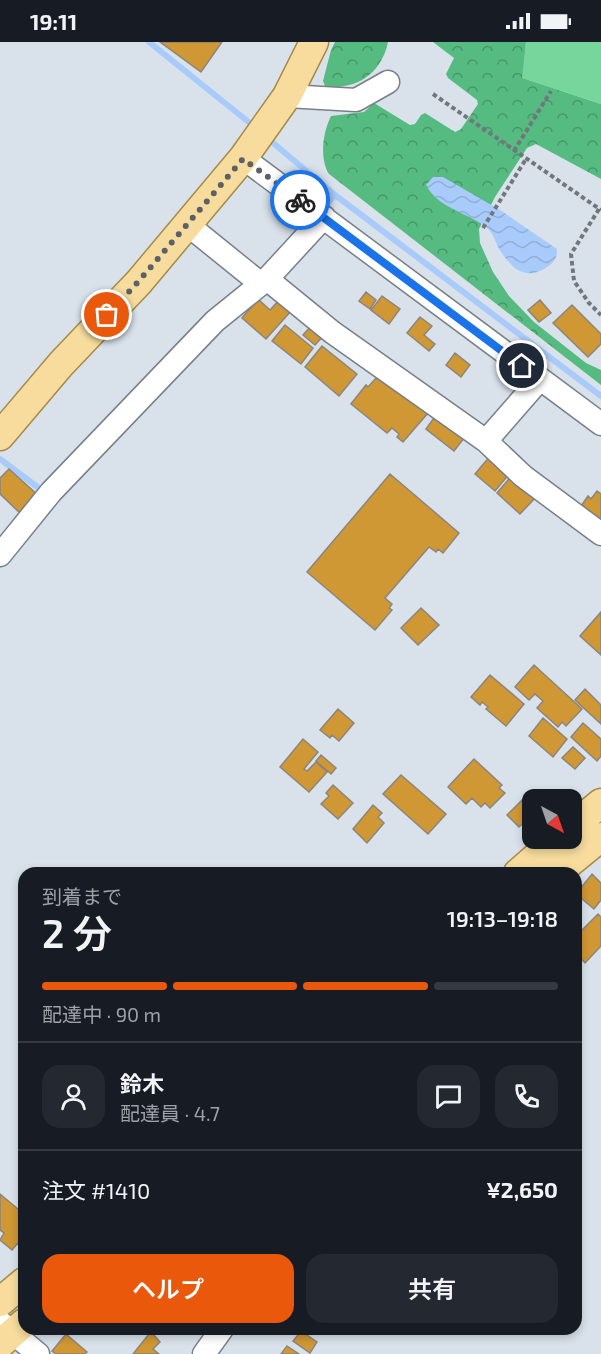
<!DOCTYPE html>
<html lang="ja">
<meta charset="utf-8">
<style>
body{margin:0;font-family:"Exo 2","Noto Sans JP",sans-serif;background:#242831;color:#f1f3f6;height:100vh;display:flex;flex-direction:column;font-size:22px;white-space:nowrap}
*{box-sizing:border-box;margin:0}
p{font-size:20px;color:#9ea1a6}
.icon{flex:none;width:33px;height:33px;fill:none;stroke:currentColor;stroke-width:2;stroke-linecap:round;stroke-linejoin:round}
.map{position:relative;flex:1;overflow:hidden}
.drawer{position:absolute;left:18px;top:825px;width:564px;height:468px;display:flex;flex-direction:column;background:#171b24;border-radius:18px;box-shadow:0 3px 9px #0003}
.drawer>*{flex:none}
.needle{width:39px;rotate:140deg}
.fabs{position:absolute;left:522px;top:747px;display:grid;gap:12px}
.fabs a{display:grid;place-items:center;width:60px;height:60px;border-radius:12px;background:#171b24;box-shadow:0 3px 9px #0003;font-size:30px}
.pin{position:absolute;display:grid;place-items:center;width:51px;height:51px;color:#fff;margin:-26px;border:3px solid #fff;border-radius:50%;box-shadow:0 2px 6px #0007}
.courier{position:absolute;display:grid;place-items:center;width:60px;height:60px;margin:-30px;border:4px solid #1a73e8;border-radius:50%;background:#fff;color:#222;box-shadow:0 2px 8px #0007}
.summary em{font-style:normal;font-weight:600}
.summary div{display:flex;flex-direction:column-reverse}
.summary{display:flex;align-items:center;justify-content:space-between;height:102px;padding:0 24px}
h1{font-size:39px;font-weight:600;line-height:45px}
.bar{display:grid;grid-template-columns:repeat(4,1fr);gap:9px 6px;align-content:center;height:72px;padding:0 24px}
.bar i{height:8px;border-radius:4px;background:#363941}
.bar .current{background:#ea580c}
.bar p{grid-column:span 4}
.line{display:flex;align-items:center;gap:15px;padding:0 24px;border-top:2px solid #363941}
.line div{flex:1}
.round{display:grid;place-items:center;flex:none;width:63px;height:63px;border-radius:18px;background:#242831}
.primary-button{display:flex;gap:12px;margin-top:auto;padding:12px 24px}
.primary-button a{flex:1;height:69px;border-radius:18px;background:#ea580c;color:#fff;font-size:24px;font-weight:600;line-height:69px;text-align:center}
.primary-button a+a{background:#242831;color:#f1f3f6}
.status{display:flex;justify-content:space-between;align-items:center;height:42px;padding:0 30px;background:#171b24;direction:ltr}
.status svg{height:16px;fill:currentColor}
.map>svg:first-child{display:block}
</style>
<div class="status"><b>19:11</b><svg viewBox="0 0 49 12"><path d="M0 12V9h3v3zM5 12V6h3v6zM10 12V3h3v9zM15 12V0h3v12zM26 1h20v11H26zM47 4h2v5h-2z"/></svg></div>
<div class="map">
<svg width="601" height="1312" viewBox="0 0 601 1312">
<defs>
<pattern id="forest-crowns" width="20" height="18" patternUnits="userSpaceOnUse" patternTransform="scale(1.5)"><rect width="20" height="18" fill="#56bb80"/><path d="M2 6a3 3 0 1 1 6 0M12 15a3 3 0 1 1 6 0" fill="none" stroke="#469768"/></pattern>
<pattern id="water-waves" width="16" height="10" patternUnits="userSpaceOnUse" patternTransform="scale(1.5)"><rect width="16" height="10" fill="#a8cbfb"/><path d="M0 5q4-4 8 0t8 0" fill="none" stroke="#90aed7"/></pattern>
</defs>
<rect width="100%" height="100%" fill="#d9e2eb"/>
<!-- forest -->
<path fill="url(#forest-crowns)" d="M335,0H388C382,31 356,49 325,44L323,39L331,8Z
M433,0H526L523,36L601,62V137L536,102L527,106L495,155L479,187L480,201L493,230L509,254L534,280L586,321L601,328V343L329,132C319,116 323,90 331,74L364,70L374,61L410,83L415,82L421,73L425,71L455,90L461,87L478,62L477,58L448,36L446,32L454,16Z"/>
<!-- pitch -->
<path fill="#76d69c" d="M526,0H601V62L522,36Z"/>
<!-- water -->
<path fill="url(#water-waves)" d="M433,135H443L500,168L557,207C557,214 556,218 550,223C526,241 511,227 498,205C495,198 492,189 486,185C466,170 438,166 426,143Z"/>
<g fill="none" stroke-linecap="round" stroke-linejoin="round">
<!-- stream -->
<path stroke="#a8cbfb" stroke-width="6" d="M149,0L256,86
M266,95L335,153L601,354
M321,168L335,153
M0,417L44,450L45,449"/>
</g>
<!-- building -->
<path fill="#d09735" stroke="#8b857c" stroke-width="1.5" d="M160,0H222L201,30Z
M366,250L376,258L370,267L359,259Z
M382,254L400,267L389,282L371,268Z
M258,257L270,268L279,258L291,269L266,297L242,276Z
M540,258L551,271L539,280L528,268Z
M572,263L601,292V302L588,315L553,281Z
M420,275L432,284L424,293L435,302L429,309L407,291Z
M313,282L325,292L315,303L303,293Z
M285,283L313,306L301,322L272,299Z
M322,304L357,332L339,354L305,325Z
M455,311L470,323L461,335L446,323Z
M378,334L428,371L403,400L397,395L399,392L392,386L387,391L351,362L366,343L368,345Z
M436,373L465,395L454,409L426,387Z
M491,413L511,430L495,449L475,432Z
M9,427L39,454L22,473L0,452V436Z
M390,432L459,491L443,511L438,507L436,510L429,505L385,556L392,562L389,566L392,568L375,588L307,530Z
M513,432L537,454L520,472L497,451Z
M597,449L601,452V481L579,467L588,454L591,457Z
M421,566L439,583L418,603L401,586Z
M601,570V613L580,594Z
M534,623L582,667L566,684L562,680L558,685L537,666L543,659L535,652L529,658L515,645Z
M490,633L524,662L506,684L486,667L488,665L482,660L480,663L471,655Z
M585,647L601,663V682L575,658Z
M338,667L354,681L339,699L332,693L330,696L320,688Z
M543,676L567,697L553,715L529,694Z
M583,681L601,697V714L597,719L571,695Z
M303,697L318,710L304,727L307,729L316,720L327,730L309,750L280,725Z
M573,705L585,716L575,727L562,716Z
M321,713L336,726L331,732L316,719Z
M474,717L502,743L499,746L505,751L490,766L485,761L481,765L472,756L466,762L448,745Z
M401,733L446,772L428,792L383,752Z
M333,743L353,761L338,777L321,762L329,754L326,751Z
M522,758L532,769V773L519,785L507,773Z
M373,763L382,771L378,775L384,781L367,801L353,787Z
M592,832L601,841V858L594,867L576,852Z
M598,872L601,875V904L585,921L576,911V894Z
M0,1152L24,1172V1201L21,1204L18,1201L12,1208L0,1198L4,1191L0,1188Z
M301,1289L317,1300L310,1311L293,1299Z
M66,1292L87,1310L85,1312H56L52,1309Z
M149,1292H153L160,1300L153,1307L159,1312H133Z
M287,1304L299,1312H281Z"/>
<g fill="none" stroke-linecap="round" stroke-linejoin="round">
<!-- minor casing -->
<g stroke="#777f87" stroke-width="25">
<path id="minor" d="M287,54L356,58L388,40
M243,116L601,382
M188,183L261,242
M267,237L332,290L486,399L523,434L601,492
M486,399L540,337
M0,513L51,450L215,279L267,237L324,175
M0,1280L38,1312
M204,1312L222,1287"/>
</g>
<!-- major casing -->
<g stroke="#a68a46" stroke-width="31">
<path id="major" d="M0,394L61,322L139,240L243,116L287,54L314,0
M572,785L601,761
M518,831L558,796
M557,831L601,795
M0,1260L24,1240
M0,1302L24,1281"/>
</g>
<!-- path -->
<path stroke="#71777c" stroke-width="4" stroke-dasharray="4.5 3" stroke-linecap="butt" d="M433,52L601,168
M514,109L551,49
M599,167L571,212L574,239L589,261L601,273
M483,186L526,117"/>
<!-- minor -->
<use href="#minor" stroke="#fff" stroke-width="22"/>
<!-- major -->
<use href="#major" stroke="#f7dc9d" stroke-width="28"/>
</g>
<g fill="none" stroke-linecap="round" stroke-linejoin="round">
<!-- done -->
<path stroke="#5c6166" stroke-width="6" stroke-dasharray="0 10.8" d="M107,273L138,240L243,117L300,158"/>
<!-- route -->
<path stroke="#1a73e8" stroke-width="8" d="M300,158L522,324"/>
</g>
</svg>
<div class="fabs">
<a><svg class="needle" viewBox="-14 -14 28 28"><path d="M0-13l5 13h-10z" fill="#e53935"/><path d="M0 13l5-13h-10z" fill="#9ea1a6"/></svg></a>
</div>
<div class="pin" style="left:107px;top:273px;background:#ea580c"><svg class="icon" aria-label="bag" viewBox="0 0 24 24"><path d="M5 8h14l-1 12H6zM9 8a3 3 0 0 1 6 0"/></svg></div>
<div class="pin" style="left:522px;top:324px;background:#1f2937"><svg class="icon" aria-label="home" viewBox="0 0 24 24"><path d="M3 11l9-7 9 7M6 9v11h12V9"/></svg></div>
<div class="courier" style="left:300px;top:158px"><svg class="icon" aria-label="bike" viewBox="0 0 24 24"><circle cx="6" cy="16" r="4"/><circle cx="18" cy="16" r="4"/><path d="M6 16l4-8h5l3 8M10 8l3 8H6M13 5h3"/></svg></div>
<section class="drawer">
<div class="summary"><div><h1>2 分</h1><p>到着まで</p></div><em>19:13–19:18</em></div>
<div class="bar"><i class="current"></i><i class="current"></i><i class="current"></i><i></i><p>配達中 · 90 m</p></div>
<div class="line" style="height:108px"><a class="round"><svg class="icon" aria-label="person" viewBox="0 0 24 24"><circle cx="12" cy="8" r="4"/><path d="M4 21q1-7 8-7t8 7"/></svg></a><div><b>鈴木</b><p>配達員 · 4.7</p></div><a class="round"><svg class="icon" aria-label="chat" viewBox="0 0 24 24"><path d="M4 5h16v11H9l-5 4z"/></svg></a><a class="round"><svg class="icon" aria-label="phone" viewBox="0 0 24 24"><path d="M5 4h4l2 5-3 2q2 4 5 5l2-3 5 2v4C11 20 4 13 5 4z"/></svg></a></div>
<div class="line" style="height:78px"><div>注文 #1410</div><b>¥2,650</b></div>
<div class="primary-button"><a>ヘルプ</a><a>共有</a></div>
</section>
</div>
